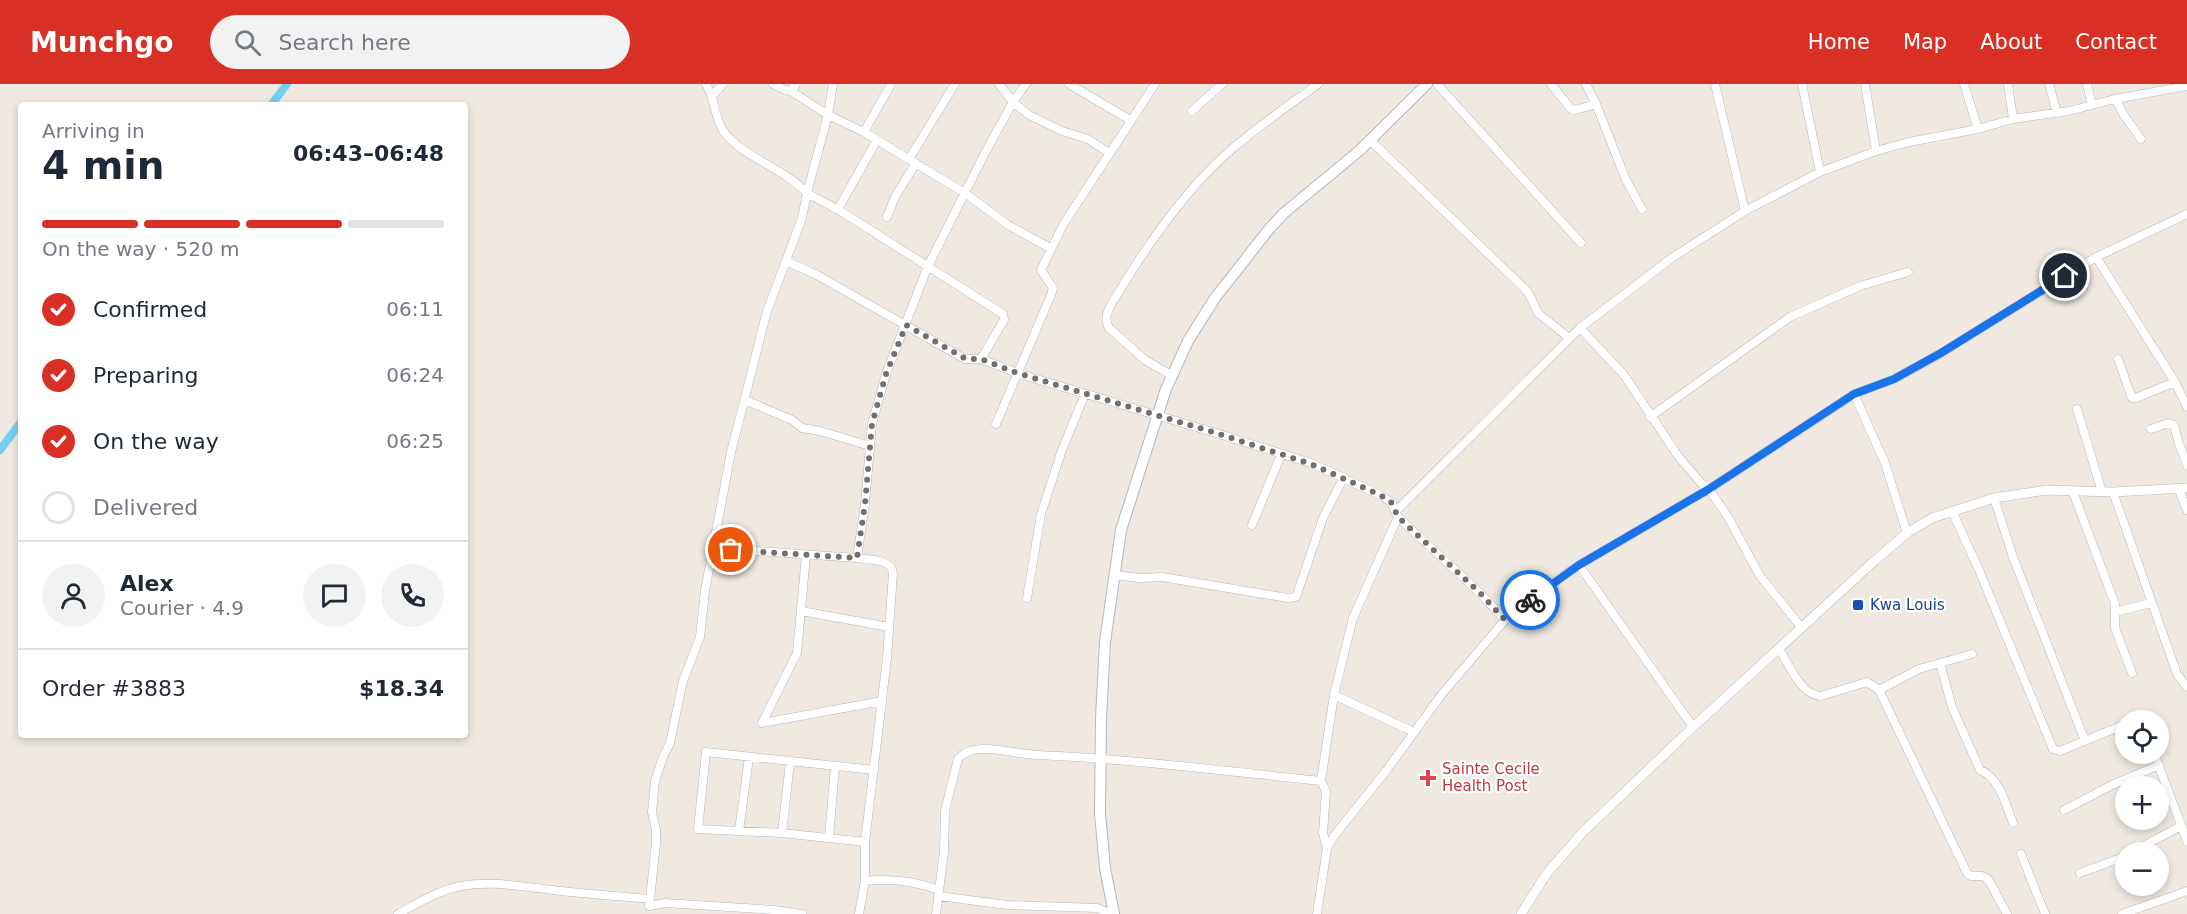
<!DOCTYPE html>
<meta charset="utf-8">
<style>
body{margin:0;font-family:"DejaVu Sans",sans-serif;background:#f2f2f3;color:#1f2937;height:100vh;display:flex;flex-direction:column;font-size:22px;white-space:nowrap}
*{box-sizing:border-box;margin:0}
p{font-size:20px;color:#747a83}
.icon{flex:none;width:33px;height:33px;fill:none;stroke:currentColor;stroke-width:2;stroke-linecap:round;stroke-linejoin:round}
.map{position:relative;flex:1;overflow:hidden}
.side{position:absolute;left:18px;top:18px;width:450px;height:636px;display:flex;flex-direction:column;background:#fff;border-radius:6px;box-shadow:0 3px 9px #0003}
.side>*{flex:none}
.fabs{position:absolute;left:2115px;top:626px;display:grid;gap:12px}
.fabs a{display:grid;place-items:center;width:54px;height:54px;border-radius:50%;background:#fff;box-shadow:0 3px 9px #0003;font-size:30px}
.pin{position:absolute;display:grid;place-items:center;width:51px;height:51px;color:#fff;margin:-26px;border:3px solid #fff;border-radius:50%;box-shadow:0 2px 6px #0007}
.courier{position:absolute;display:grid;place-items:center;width:60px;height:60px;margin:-30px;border:4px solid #1a73e8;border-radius:50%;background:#fff;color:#222;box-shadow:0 2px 8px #0007}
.head em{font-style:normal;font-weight:800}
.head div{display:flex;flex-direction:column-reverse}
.head{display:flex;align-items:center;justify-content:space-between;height:102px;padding:0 24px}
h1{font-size:39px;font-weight:800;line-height:45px}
.bar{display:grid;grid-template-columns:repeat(4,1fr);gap:9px 6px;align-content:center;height:72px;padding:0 24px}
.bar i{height:8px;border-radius:4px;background:#e0e1e3}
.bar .active{background:#d93025}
.bar p{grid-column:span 4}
.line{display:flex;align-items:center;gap:15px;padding:0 24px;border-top:2px solid #e0e1e3}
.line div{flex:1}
.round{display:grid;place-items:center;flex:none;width:63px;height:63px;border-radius:32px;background:#f2f2f3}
ol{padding:0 24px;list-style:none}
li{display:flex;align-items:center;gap:18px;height:66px}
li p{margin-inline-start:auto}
li .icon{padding:6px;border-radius:50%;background:#d93025;color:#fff;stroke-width:4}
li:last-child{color:#747a83}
li i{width:33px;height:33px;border:3px solid #e0e1e3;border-radius:50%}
header{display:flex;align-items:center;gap:36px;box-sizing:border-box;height:84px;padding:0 30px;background:#d93025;color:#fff}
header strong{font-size:28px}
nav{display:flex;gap:33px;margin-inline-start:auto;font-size:21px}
.search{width:420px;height:54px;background:#f2f2f3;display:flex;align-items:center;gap:15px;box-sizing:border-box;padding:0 21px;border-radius:33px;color:#747a83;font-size:22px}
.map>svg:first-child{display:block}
</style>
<header>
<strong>Munchgo</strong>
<div class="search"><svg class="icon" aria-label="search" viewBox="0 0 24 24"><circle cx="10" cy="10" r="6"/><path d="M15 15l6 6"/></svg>Search here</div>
<nav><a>Home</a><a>Map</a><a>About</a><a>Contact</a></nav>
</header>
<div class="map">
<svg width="2187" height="830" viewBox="0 0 2187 830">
<rect width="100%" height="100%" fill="#efe9e1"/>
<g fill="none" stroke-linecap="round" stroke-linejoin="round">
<!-- canal -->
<path stroke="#75cff0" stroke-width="8" d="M271,21L287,0
M0,366L21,338"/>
<!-- minor casing -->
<g stroke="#b4b7c1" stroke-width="9">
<path id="minor" d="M706,0C716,16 714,37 727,52C750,76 784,85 807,109L802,134L786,177L817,191L965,275H981L1017,289L1216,349L1311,379L1380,411L1391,418L1398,433L1479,508L1505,536
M773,0L785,6L791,7L796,0
M833,0L828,31L807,109L842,128L1003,230L1004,236L981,275
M999,0L1013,18L1029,31L1062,47L1088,55L1109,69
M1069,0L1130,36
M1437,0L1581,159
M1551,0L1571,25L1575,26L1596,20L1626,96L1642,125
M1586,0L1596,20
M1715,0L1745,127
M1802,0L1820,88
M1865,0L1876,67
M1964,0L1978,45
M2008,0L2013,35
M2049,0L2057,29
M2087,0L2092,21
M791,7L828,31L864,48L920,82L965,109L1008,141L1050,164
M712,12L723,0
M2115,15L2124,31L2141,55
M1192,27L1222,0
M864,48L891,0
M1370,56L1525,205L1529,210L1538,229L1569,254
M909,75L955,0
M838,125L877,56
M887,133L895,113L916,79
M2096,173L2175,298L2187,323
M1580,244L1624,291L1678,372L1701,399L1709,405L1728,433L1760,492L1801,543
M2118,275L2132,314H2136L2175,298
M1171,291L1145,276L1109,244C1104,235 1107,228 1112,219C1144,165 1185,105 1233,64C1260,41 1289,21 1318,0
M1854,310L1885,379L1907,449
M745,316L792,336L802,344L820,347L870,362
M2077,325L2102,408
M1650,333L1790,233L1860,202L1908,188
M996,340L1051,211L1053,204L1041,186L1063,141L1155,0
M2151,345L2168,339L2174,341L2179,360L2187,381
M2179,406L2187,426
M2073,408L2115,520V544L2132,589
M2113,408L2177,590L2187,603
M1994,414L2013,473L2085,657
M1397,426L1580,244L1673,173L1745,127L1820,88L1876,67L1909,58L1978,45L2013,35L2069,27L2115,15L2187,2
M1952,427L1979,486L2053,665L2060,667L2126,640
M1252,441L1281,371
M714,464L857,474
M806,471L797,569L762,639L882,617
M1579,481L1693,643
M1115,491L1140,494L1162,493L1288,514L1296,513L1323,434L1344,393
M1027,514L1041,430L1062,366L1085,310
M801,527L889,543
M2115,528L2151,519
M1779,565C1790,581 1800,611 1821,612L1867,598L1879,606L1967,789L1971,792H1982L1988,795L2007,830
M1940,579L1952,623L1980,686C1999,693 2006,721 2013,739
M1879,606L1919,585L1972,570
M1334,611L1414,648
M2154,669L2187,757
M1321,697L1326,707L1323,749L1327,764
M2064,726L2112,701L2159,681
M739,747L749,673
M782,749L790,678
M829,754L835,682
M865,758L782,749L698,745L706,668L874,686
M2132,768L2181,742
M2021,770L2045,830
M2080,789L2126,772
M865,797C891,794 915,797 939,806
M939,812L1007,821L1097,824L1112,830
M650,815L656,759V746L652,728L655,697L663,673L670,659L683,597L700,553L705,507L731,368L767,227L786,177
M398,830C418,819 439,806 461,802C492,796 522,803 553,806C585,810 617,812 650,815L649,822L665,819L774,826L802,830
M859,830L865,797V758L887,574L893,489C891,474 869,476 857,474L865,420L872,340L886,290L928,182L986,67L1013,18L1026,0
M936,830L944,768L945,727L958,675C964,668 972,665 982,665C1000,664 1018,670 1037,671C1132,675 1226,687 1321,697L1334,611L1353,534L1398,433
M1317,830L1327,764L1334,752L1386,687L1442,610L1505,536L1558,495L1579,481L1709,405L1854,310L1894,295L1941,269L2096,173L2187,130
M2122,830L2187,807"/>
</g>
<!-- tertiary casing -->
<g stroke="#b4b7c1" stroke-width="10">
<path id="tertiary" d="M1521,830L1547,789L1583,748L1693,643L1872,479L1907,449L1932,434L1994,414L2047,406L2113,408L2187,404"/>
</g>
<!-- secondary casing -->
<g stroke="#b4b7c1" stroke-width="12">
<path id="secondary" d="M1114,830L1105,784L1100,730L1101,634L1105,558L1121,446L1166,305L1188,257L1215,214L1270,144L1284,129L1359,67L1427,0"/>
</g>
<!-- minor -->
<use href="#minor" stroke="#fff" stroke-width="8"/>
<!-- tertiary -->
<use href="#tertiary" stroke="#fff" stroke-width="9"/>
<!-- secondary -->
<use href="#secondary" stroke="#fff" stroke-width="10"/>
</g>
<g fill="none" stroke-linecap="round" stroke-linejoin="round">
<!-- done -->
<path stroke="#726f6d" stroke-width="6" stroke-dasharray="0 10.8" d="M731,466L857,474L865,420L872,340L886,290L906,241L966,275H981L1017,289L1216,349L1311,380L1380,411L1391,418L1398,433L1479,508L1505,536L1530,516"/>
<!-- route -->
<path stroke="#1a73e8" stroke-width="8" d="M1530,516L1579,481L1709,405L1854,310L1894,295L1941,269L2065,192"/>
</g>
<!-- markers -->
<rect fill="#1a4fb4" stroke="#fff" stroke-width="2" x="1852" y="515" width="12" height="12" rx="3"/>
<path fill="#e0444e" stroke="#fff" stroke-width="2" d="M1425 685h6v6h6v6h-6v6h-6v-6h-6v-6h6z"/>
<g text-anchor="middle" stroke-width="4.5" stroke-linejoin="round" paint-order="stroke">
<!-- transit labels -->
<g font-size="15" fill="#164399" stroke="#fff" text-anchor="start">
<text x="1870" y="526">Kwa Louis</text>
</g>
<!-- health labels -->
<g font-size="15" fill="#be3a42" stroke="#fff" text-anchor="start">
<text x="1442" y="690">Sainte Cecile<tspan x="1442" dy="17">Health Post</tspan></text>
</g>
</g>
</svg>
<div class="fabs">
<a><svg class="icon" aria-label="locate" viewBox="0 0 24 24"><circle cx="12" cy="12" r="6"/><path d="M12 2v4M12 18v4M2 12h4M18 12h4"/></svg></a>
<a>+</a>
<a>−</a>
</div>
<div class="pin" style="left:731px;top:466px;background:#ea580c"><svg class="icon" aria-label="bag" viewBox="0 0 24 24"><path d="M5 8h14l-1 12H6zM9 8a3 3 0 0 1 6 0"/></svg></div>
<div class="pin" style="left:2065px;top:192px;background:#1f2937"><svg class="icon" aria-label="home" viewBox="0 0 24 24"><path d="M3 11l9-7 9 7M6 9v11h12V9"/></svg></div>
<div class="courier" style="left:1530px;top:516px"><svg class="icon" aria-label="bike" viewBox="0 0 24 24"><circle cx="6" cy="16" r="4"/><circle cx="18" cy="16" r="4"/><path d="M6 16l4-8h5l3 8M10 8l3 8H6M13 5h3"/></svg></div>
<section class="side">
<div class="head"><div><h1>4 min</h1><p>Arriving in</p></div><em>06:43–06:48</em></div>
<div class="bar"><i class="active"></i><i class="active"></i><i class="active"></i><i></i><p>On the way · 520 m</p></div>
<ol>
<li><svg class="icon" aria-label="check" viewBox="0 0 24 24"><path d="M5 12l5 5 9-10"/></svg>Confirmed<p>06:11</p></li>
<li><svg class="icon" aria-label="check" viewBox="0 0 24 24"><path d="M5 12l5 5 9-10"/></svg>Preparing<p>06:24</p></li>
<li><svg class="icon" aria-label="check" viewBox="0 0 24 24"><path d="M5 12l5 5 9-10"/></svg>On the way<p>06:25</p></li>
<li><i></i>Delivered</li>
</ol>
<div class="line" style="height:108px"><a class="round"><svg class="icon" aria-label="person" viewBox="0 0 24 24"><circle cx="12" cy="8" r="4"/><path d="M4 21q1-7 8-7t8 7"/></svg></a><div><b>Alex</b><p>Courier · 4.9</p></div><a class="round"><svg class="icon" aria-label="chat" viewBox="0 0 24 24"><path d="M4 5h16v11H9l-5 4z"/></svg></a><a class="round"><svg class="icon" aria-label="phone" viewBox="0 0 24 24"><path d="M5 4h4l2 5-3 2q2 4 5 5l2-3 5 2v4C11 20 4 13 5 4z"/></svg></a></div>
<div class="line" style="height:78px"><div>Order #3883</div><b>$18.34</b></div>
</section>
</div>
